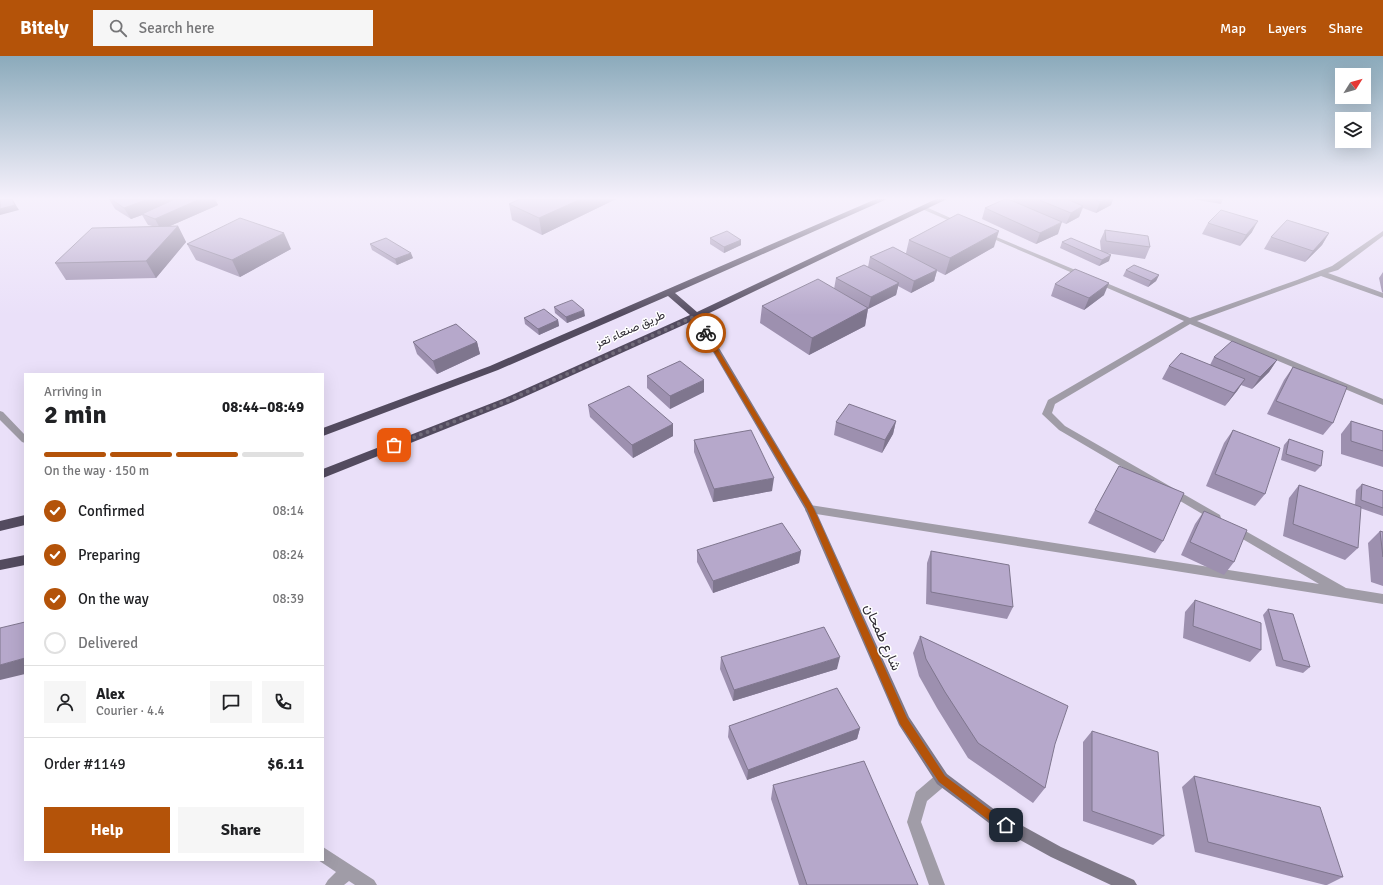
<!DOCTYPE html>
<meta charset="utf-8">
<style>
body{margin:0;font-family:Signika,Vazirmatn,sans-serif;background:#f6f6f6;color:#202124;height:100vh;display:flex;flex-direction:column;font-size:15px;white-space:nowrap}
*{box-sizing:border-box;margin:0}
p{font-size:13px;color:#757577}
.icon{flex:none;width:22px;height:22px;fill:none;stroke:currentColor;stroke-width:2;stroke-linecap:round;stroke-linejoin:round}
.map{position:relative;flex:1;overflow:hidden}
.drawer{position:absolute;left:24px;top:317px;width:300px;height:488px;display:flex;flex-direction:column;background:#fff;border-radius:0px;box-shadow:0 4px 16px #0002}
.drawer>*{flex:none}
.needle{width:26px;rotate:53deg}
.buttons{position:absolute;left:1335px;top:12px;display:grid;gap:8px}
.buttons a{display:grid;place-items:center;width:36px;height:36px;border-radius:0px;background:#fff;box-shadow:0 4px 16px #0002;font-size:20px}
.pin{position:absolute;display:grid;place-items:center;width:34px;height:34px;color:#fff;margin:-17px;border-radius:8px;box-shadow:0 2px 6px #0006}
.courier{position:absolute;display:grid;place-items:center;width:40px;height:40px;margin:-20px;border:3px solid #b45309;border-radius:50%;background:#fff;color:#222;box-shadow:0 1px 5px #0007}
.head em{font-style:normal;font-weight:700}
.head div{display:flex;flex-direction:column-reverse}
.head{display:flex;align-items:center;justify-content:space-between;height:68px;padding:0 20px}
h1{font-size:26px;font-weight:700;line-height:30px}
.bar{display:grid;grid-template-columns:repeat(4,1fr);gap:6px 4px;align-content:center;height:48px;padding:0 20px}
.bar i{height:5px;border-radius:3px;background:#e0e0e0}
.bar .on{background:#b45309}
.bar p{grid-column:span 4}
.line{display:flex;align-items:center;gap:10px;padding:0 20px;border-top:1px solid #e0e0e0}
.line div{flex:1}
.round{display:grid;place-items:center;flex:none;width:42px;height:42px;border-radius:0px;background:#f6f6f6}
ol{padding:0 20px;list-style:none}
li{display:flex;align-items:center;gap:12px;height:44px}
li p{margin-inline-start:auto}
li .icon{padding:4px;border-radius:50%;background:#b45309;color:#fff;stroke-width:4}
li:last-child{color:#757577}
li i{width:22px;height:22px;border:2px solid #e0e0e0;border-radius:50%}
.button{display:flex;gap:8px;margin-top:auto;padding:8px 20px}
.button a{flex:1;height:46px;border-radius:0px;background:#b45309;color:#fff;font-size:16px;font-weight:700;line-height:46px;text-align:center}
.button a+a{background:#f6f6f6;color:#202124}
header{display:flex;align-items:center;gap:24px;box-sizing:border-box;height:56px;padding:0 20px;background:#b45309;color:#fff}
header strong{font-size:19px}
nav{display:flex;gap:22px;margin-inline-start:auto;font-size:14px}
.search{width:280px;height:36px;background:#f6f6f6;display:flex;align-items:center;gap:10px;box-sizing:border-box;padding:0 14px;border-radius:0px;color:#757577;font-size:15px}
.map>svg:first-child{display:block}
</style>
<header>
<strong>Bitely</strong>
<div class="search"><svg class="icon" aria-label="search" viewBox="0 0 24 24"><circle cx="10" cy="10" r="6"/><path d="M15 15l6 6"/></svg>Search here</div>
<nav><a>Map</a><a>Layers</a><a>Share</a></nav>
</header>
<div class="map">
<svg width="1383" height="829" viewBox="0 0 1383 829">
<rect width="100%" height="100%" fill="#eae0f9"/>
<g fill="none" stroke-linecap="round" stroke-linejoin="round">
<!-- street -->
<path fill="#a09ca7" fill-rule="evenodd" d="M922,151H926L964,168L959,169L922,153Z
M1383,175V180L1338,214L1328,217L1383,237V242L1321,220L1197,265L1383,343V349L1190,268L1055,348L1052,357L1065,370L1220,459L1221,462L1220,465L1216,466L1059,374L1042,358L1048,344L1184,265L982,178L987,177L1190,262L1297,224L1332,210Z
M0,355L3,356L25,379V387L22,386L0,364Z
M810,449L1319,528L1229,475L1228,472L1229,469L1233,468L1346,532L1383,538V548L810,457L806,456L805,453L806,450Z
M942,716L947,718L949,723L947,728L927,745L921,766L945,829H929L907,766L916,736L937,718Z
M323,791L374,824L377,829H355L349,825L344,829H325L328,824L336,816L318,804H323Z"/>
<!-- secondary -->
<path fill="#7f7988" fill-rule="evenodd" d="M693,258H699L700,260L815,453L909,661L947,718L999,757L1061,791L1134,824L1137,829H1111L1051,801L989,767L937,728L899,669L805,453L692,260Z"/>
<!-- highway -->
<path fill="#534b5f" fill-rule="evenodd" d="M876,143H887L675,237L697,256L936,143H947L699,262L513,346L323,422V413L505,342L690,259L668,240L498,314L323,380V372L490,310Z
M25,459V469L0,475V465Z
M25,499V509L0,514V504Z"/>
</g>
<!-- wall -->
<path fill="#9d90af" d="M109,143H215L218,149L170,170H178L186,186L156,222L66,224L55,207L152,170L148,169L142,159L131,163L115,153Z
M520,143H616L542,179L512,164L509,148Z
M1013,143H1113L1111,149L1096,157L1083,152L1079,161L1066,168L1042,158L1058,178L1036,188L982,163L985,152L1012,145Z
M1192,143H1223L1221,148Z
M1208,167L1252,176L1240,190L1202,178Z
M1105,174L1150,191L1145,203L1106,197L1109,205L1099,210L1060,192L1062,186L1101,195L1100,185Z
M1329,177L1322,189L1305,206L1264,193L1271,181Z
M710,182L741,184V189L724,197L710,188Z
M909,184L994,191L945,219L937,215L934,225L911,237L898,230L896,239L868,253L865,270L809,299L760,267L762,250L834,233L836,222L868,211L870,201L906,197Z
M187,188L291,193L240,221L196,204Z
M370,188L413,202L397,209L372,194Z
M1126,214L1159,219L1156,225L1148,231L1123,220Z
M1383,216V237L1382,236L1379,222Z
M1055,228L1104,239L1084,254L1051,240Z
M554,251L585,260L567,267L555,257Z
M524,262L558,264L559,270L539,279L525,268Z
M413,286H477L480,298L437,318L417,298Z
M1214,301L1277,304L1269,316L1252,333L1241,329L1237,335L1225,350L1162,323L1169,310L1210,309Z
M1293,311L1333,367L1323,379L1267,358L1284,324Z
M647,320L704,336L670,353L647,332Z
M588,349L673,368V380L633,402L590,361Z
M896,365L893,378L882,397L834,379L836,366Z
M1351,365L1383,375V411L1341,398V378Z
M1233,374L1265,438L1255,450L1206,430L1224,387Z
M1289,383L1321,410L1315,416L1281,404L1284,389Z
M694,384L772,435L713,446L694,396Z
M1119,410L1163,485L1155,497L1088,467Z
M1362,428L1383,435V460L1360,452L1358,492L1345,504L1283,480L1289,442L1299,429L1355,449L1356,434Z
M1204,455L1234,506L1224,519L1181,499L1195,468Z
M1380,475L1383,476V530L1371,526L1368,487Z
M697,494L801,495L799,507L713,537L697,506Z
M931,495L1013,551L1007,563L926,548L927,507Z
M1195,544L1261,594L1250,606L1183,582L1185,556Z
M1268,553L1310,611L1303,617L1276,610L1263,559Z
M920,580L1045,732L1033,747L968,702L937,652L919,620L913,597Z
M721,601L837,613L733,645L720,613Z
M729,670L860,672L857,683L747,724L728,681Z
M1092,675L1164,780L1153,789L1083,765V686Z
M1194,720L1343,821L1327,829H1325L1195,796L1182,731Z
M773,729L918,829H799L771,743Z"/>
<!-- shaded-wall -->
<path fill="#7f768e" d="M12,143L19,154L0,159V153Z
M148,143H185L142,158V159L131,163L124,152Z
M200,143H215L218,149L161,174L155,163Z
M581,143H616L542,179L539,162Z
M1105,143H1113L1111,149L1096,157L1100,146Z
M1083,150L1079,161L1066,168L1071,157Z
M1258,165L1252,176L1240,190L1246,179Z
M1062,166L1058,178L1036,188L1040,177Z
M178,170L186,186L156,222L146,205Z
M999,175L994,191L945,219L950,202Z
M284,177L291,193L240,221L232,204Z
M1329,177L1322,189L1305,206L1313,195Z
M741,184V189L724,197V191Z
M411,197L413,202L397,209L395,203Z
M1111,199L1109,205L1099,210L1102,204Z
M937,214L934,225L911,237L914,225Z
M1159,219L1156,225L1148,231L1151,225Z
M899,227L896,239L868,253L871,241Z
M1109,227L1104,239L1084,254L1089,242Z
M868,252L865,270L809,299L812,282Z
M584,254L585,260L567,267L566,261Z
M558,264L559,270L539,279L538,273Z
M477,286L480,298L437,318L433,305Z
M1277,304L1269,316L1252,333L1260,321Z
M1245,323L1237,335L1225,350L1234,337Z
M704,324V336L670,353V340Z
M896,365L893,378L882,397L885,384Z
M673,368V380L633,402L632,389Z
M774,422L772,435L713,446L714,433Z
M801,495L799,507L713,537V525Z
M840,601L837,613L733,645L734,634Z
M25,602V618L0,624V609Z
M860,672L857,683L747,724L748,714Z"/>
<!-- building -->
<path fill="#b6a8cb" stroke="#7f768e" d="M0,143H12L15,149L0,153Z
M111,143H148L124,152Z
M175,143H200L155,163L142,158Z
M520,143H581L539,162L509,148Z
M1005,143H1008L1062,166L1040,177L985,152Z
M1037,143H1067L1083,150L1071,157Z
M1094,143H1105L1100,146Z
M1221,154L1258,165L1246,179L1208,167Z
M958,158L999,175L950,202L909,184Z
M240,162L284,177L232,204L187,188Z
M1287,164L1329,177L1313,195L1271,181Z
M178,170L146,205L55,207L92,172Z
M1105,174L1148,180L1150,191L1106,185Z
M727,175L741,184L724,191L710,182Z
M386,182L411,197L395,203L370,188Z
M1071,182L1111,199L1102,204L1062,186Z
M893,191L937,214L914,225L870,201Z
M864,209L899,227L871,241L836,222Z
M1134,209L1159,219L1151,225L1126,214Z
M1075,213L1109,227L1089,242L1055,228Z
M818,223L868,252L812,282L762,250Z
M572,244L584,254L566,261L554,251Z
M544,253L558,264L538,273L524,262Z
M456,268L477,286L433,305L413,286Z
M1232,285L1277,304L1260,321L1214,301Z
M1181,297L1245,323L1234,337L1169,310Z
M680,305L704,324L670,340L647,320Z
M1293,311L1347,331L1333,367L1276,345Z
M629,330L673,368L632,389L588,349Z
M849,348L896,365L885,384L836,366Z
M1351,365L1383,375V395L1351,385Z
M751,374L774,422L714,433L694,384Z
M1233,374L1280,392L1265,438L1215,418Z
M1289,383L1323,395L1321,410L1286,398Z
M1119,410L1184,437L1163,485L1095,454Z
M1362,428L1383,435V452L1361,444Z
M1299,429L1361,451L1358,492L1293,468Z
M1204,455L1247,474L1234,506L1190,486Z
M782,467L801,495L713,525L697,494Z
M1380,475L1383,476V501Z
M931,495L1009,509L1013,551L931,536Z
M1195,544L1261,567V594L1193,570Z
M1268,553L1293,558L1310,611L1283,604Z
M25,566V602L0,609V572Z
M824,571L840,601L734,634L721,601Z
M920,580L1068,650L1055,688L1045,732L978,687L945,636L926,603Z
M837,632L860,672L748,714L729,670Z
M1092,675L1158,696L1164,780L1092,755Z
M864,705L918,829H807L773,729Z
M1194,720L1320,751L1343,821L1208,786Z"/>
<!-- sky -->
<linearGradient id="sky" x2="0" y2="1"><stop stop-color="#8baabb"/><stop offset="0.55" stop-color="#f6f1fc"/><stop offset="1" stop-color="#f6f1fc" stop-opacity="0"/></linearGradient>
<rect width="1383" height="259" fill="url(#sky)"/>
<!-- route -->
<path fill="#b45309" d="M706,275L708,277L814,453L907,662L945,720L997,759L1010,766L1011,769L1010,772L1006,774L991,766L939,726L900,668L807,453L703,277Z"/>
<g fill="none" stroke-linecap="round" stroke-linejoin="round">
<!-- done -->
<path stroke="#716b7a" stroke-width="4" stroke-dasharray="0 7.2" d="M394,389L509,344L696,260L706,277"/>
</g>
<g text-anchor="middle" stroke-width="3" stroke-linejoin="round" paint-order="stroke">
<!-- street labels -->
<g font-size="12" fill="#302c35" stroke="#fff">
<text transform="translate(630 273) rotate(-24)" y="4">طريق صنعاء تعز</text>
</g>
<!-- near-street labels -->
<g font-size="14" fill="#302c35" stroke="#fff">
<text transform="translate(883 581) rotate(66)" y="5">شارع طمحان</text>
</g>
</g>
</svg>
<div class="buttons">
<a><svg class="needle" viewBox="-14 -14 28 28"><path d="M0-13l5 13h-10z" fill="#e53935"/><path d="M0 13l5-13h-10z" fill="#757577"/></svg></a>
<a><svg class="icon" aria-label="layers" viewBox="0 0 24 24"><path d="M12 4l9 5-9 5-9-5zM3 14l9 5 9-5"/></svg></a>
</div>
<div class="pin" style="left:394px;top:389px;background:#ea580c"><svg class="icon" aria-label="bag" viewBox="0 0 24 24"><path d="M5 8h14l-1 12H6zM9 8a3 3 0 0 1 6 0"/></svg></div>
<div class="pin" style="left:1006px;top:769px;background:#1f2937"><svg class="icon" aria-label="home" viewBox="0 0 24 24"><path d="M3 11l9-7 9 7M6 9v11h12V9"/></svg></div>
<div class="courier" style="left:706px;top:277px"><svg class="icon" aria-label="bike" viewBox="0 0 24 24"><circle cx="6" cy="16" r="4"/><circle cx="18" cy="16" r="4"/><path d="M6 16l4-8h5l3 8M10 8l3 8H6M13 5h3"/></svg></div>
<section class="drawer">
<div class="head"><div><h1>2 min</h1><p>Arriving in</p></div><em>08:44–08:49</em></div>
<div class="bar"><i class="on"></i><i class="on"></i><i class="on"></i><i></i><p>On the way · 150 m</p></div>
<ol>
<li><svg class="icon" aria-label="check" viewBox="0 0 24 24"><path d="M5 12l5 5 9-10"/></svg>Confirmed<p>08:14</p></li>
<li><svg class="icon" aria-label="check" viewBox="0 0 24 24"><path d="M5 12l5 5 9-10"/></svg>Preparing<p>08:24</p></li>
<li><svg class="icon" aria-label="check" viewBox="0 0 24 24"><path d="M5 12l5 5 9-10"/></svg>On the way<p>08:39</p></li>
<li><i></i>Delivered</li>
</ol>
<div class="line" style="height:72px"><a class="round"><svg class="icon" aria-label="person" viewBox="0 0 24 24"><circle cx="12" cy="8" r="4"/><path d="M4 21q1-7 8-7t8 7"/></svg></a><div><b>Alex</b><p>Courier · 4.4</p></div><a class="round"><svg class="icon" aria-label="chat" viewBox="0 0 24 24"><path d="M4 5h16v11H9l-5 4z"/></svg></a><a class="round"><svg class="icon" aria-label="phone" viewBox="0 0 24 24"><path d="M5 4h4l2 5-3 2q2 4 5 5l2-3 5 2v4C11 20 4 13 5 4z"/></svg></a></div>
<div class="line" style="height:52px"><div>Order #1149</div><b>$6.11</b></div>
<div class="button"><a>Help</a><a>Share</a></div>
</section>
</div>
